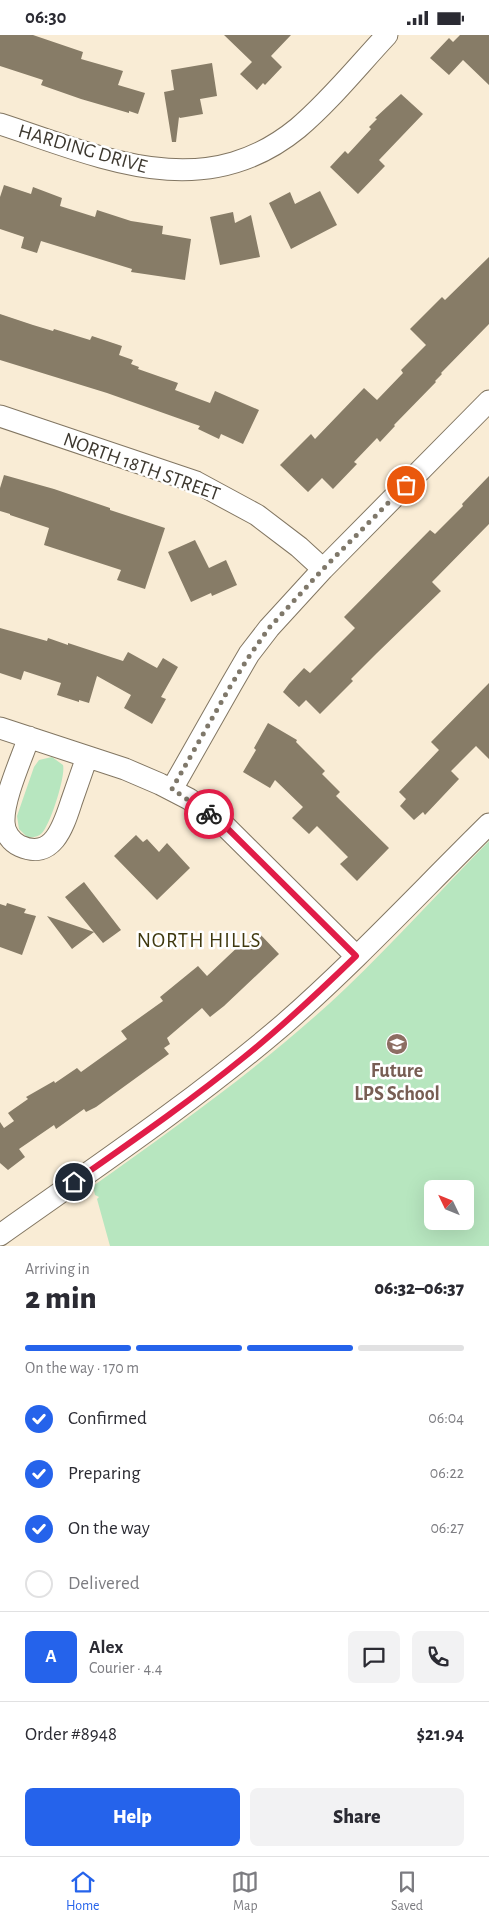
<!DOCTYPE html>
<meta charset="utf-8">
<style>
body{margin:0;font-family:"Alegreya Sans",sans-serif;background:#f2f2f3;color:#2b2b33;height:100vh;display:flex;flex-direction:column;font-size:19px;white-space:nowrap}
*{box-sizing:border-box;margin:0}
p{font-size:16px;color:#7c7c81}
.icon{flex:none;width:28px;height:28px;fill:none;stroke:currentColor;stroke-width:2;stroke-linecap:round;stroke-linejoin:round}
.map{position:relative;height:1211px;overflow:hidden}
.sheet{display:flex;flex-direction:column;background:#fff;flex:1}
.sheet>*{flex:none}
.needle{width:32px;rotate:313deg}
.tools{position:absolute;left:424px;top:1145px;display:grid;gap:10px}
.tools a{display:grid;place-items:center;width:50px;height:50px;border-radius:8px;background:#fff;box-shadow:0 5px 20px #0002;font-size:25px}
.pin{position:absolute;display:grid;place-items:center;width:42px;height:42px;color:#fff;margin:-21px;border:2px solid #fff;border-radius:50%;box-shadow:0 1px 5px #0007}
.courier{position:absolute;display:grid;place-items:center;width:50px;height:50px;margin:-25px;border:4px solid #e11d48;border-radius:50%;background:#fff;color:#222;box-shadow:0 1px 6px #0007}
.summary em{font-style:normal;font-weight:800}
.summary div{display:flex;flex-direction:column-reverse}
.summary{display:flex;align-items:center;justify-content:space-between;height:85px;padding:0 25px}
h1{font-size:32px;font-weight:800;line-height:38px}
.bar{display:grid;grid-template-columns:repeat(4,1fr);gap:8px 5px;align-content:center;height:60px;padding:0 25px}
.bar i{height:6px;border-radius:4px;background:#e1e1e2}
.bar .on{background:#2563eb}
.bar p{grid-column:span 4}
.line{display:flex;align-items:center;gap:12px;padding:0 25px;border-top:1px solid #e1e1e2}
.line div{flex:1}
.round{display:grid;place-items:center;flex:none;width:52px;height:52px;border-radius:8px;background:#f2f2f3}
ol{padding:0 25px;list-style:none}
li{display:flex;align-items:center;gap:15px;height:55px}
li p{margin-inline-start:auto}
li .icon{padding:5px;border-radius:50%;background:#2563eb;color:#fff;stroke-width:4}
li:last-child{color:#7c7c81}
li i{width:28px;height:28px;border:2px solid #e1e1e2;border-radius:50%}
.cta{display:flex;gap:10px;margin-top:auto;padding:10px 25px}
.cta a{flex:1;height:58px;border-radius:8px;background:#2563eb;color:#fff;font-size:20px;font-weight:800;line-height:58px;text-align:center}
.cta a+a{background:#f2f2f3;color:#2b2b33}
.status{display:flex;justify-content:space-between;align-items:center;height:35px;padding:0 25px;background:#fff;direction:ltr}
.status svg{height:14px;fill:currentColor}
.menu{display:flex;justify-content:space-around;align-items:center;height:70px;border-top:1px solid #e1e1e2;background:#fff;font-size:14px;color:#7c7c81}
.menu a{display:grid;justify-items:center;gap:2px}
.menu .on{color:#2563eb}
.map>svg:first-child{display:block}
</style>
<div class="status"><b>06:30</b><svg viewBox="0 0 49 12"><path d="M0 12V9h3v3zM5 12V6h3v6zM10 12V3h3v9zM15 12V0h3v12zM26 1h20v11H26zM47 4h2v5h-2z"/></svg></div>
<div class="map">
<svg width="489" height="1211" viewBox="0 0 489 1211">
<rect width="100%" height="100%" fill="#f9ecd5"/>
<!-- green -->
<path fill="#b7e6bf" fill-rule="evenodd" d="M52,722L63,730C66,741 50,790 42,798C38,802 33,803 27,802L19,794L17,781L34,732L39,725Z
M489,806V1211H110L97,1164L99,1162L95,1160L93,1151C180,1089 269,1026 346,953C395,906 441,855 489,806ZM432,1154H465V1186H432Z"/>
<!-- building -->
<path fill="#877c67" d="M0,0H33L83,17L81,24L123,36L118,50L145,58L138,79L129,76V78L81,64L41,50L43,45L0,31Z
M224,0H291L271,21L282,32L265,50L263,48L257,55L240,39L252,27Z
M460,0H489V50L463,25L449,40L430,23L449,3L453,7Z
M212,28L217,61L200,64L203,79L180,83L179,82L176,107H172L164,57L174,55L171,35Z
M401,59L423,79L379,125L385,131L358,159L330,132L345,116L348,119L371,94L369,92L377,84L375,83Z
M4,150L31,159L33,152L62,163L60,171L95,182L97,175L131,186L163,191L162,199L191,204L185,245L131,237L132,234L41,206L37,218L21,213L24,202L0,194V162Z
M320,156L337,190L291,214L269,168L290,157L295,169Z
M233,177L235,188L251,180L260,222L220,230L210,182Z
M489,222V289L441,338L442,339L435,346L436,347L394,390L395,391L380,407L377,403L354,427L357,429L333,454L322,443L308,457L280,430L311,399L315,404L364,353L377,365L403,338L401,335L426,310L410,294L442,262L445,265Z
M0,279L33,290L53,296L54,294L90,305L92,301L122,311L119,320L133,325L131,329L139,332L138,334L178,348L175,355L210,368L215,356L259,375L243,409L221,399L219,404L198,394L200,391L107,358L0,325Z
M4,440L54,454L110,473V475L165,493L145,554L117,545L121,535L44,510L49,493L10,480V479L0,476V453Z
M489,441V489L432,547L441,556L377,618L351,644L353,646L320,679L306,665L299,672L283,657L289,649L304,633L310,638L355,593L344,582L430,495L435,499L463,471L462,469Z
M195,505L209,533L226,525L237,550L212,561L211,558L191,567L168,517Z
M0,593L47,606L48,603L68,610V608L123,626L128,617L157,633L163,623L178,632L161,662L166,664L152,689L124,673L131,660L97,641L89,668L79,665V667L57,660L61,648L24,636L21,645L0,638Z
M489,648V724L476,711L451,736L459,744L425,780L423,777L414,785L400,771L406,764L399,757L439,715L431,707Z
M268,688L297,705L296,707L325,736L322,739L340,757L336,761L389,813L357,846L340,829L348,822L317,791L309,799L292,783L303,772L275,745L270,753L243,737L256,715L254,713Z
M136,800L143,807L147,804L159,817L167,808L190,833L157,865L114,821Z
M84,847L121,895L103,908L65,862Z
M7,868L26,874L24,878L36,881L22,920L0,912V869L6,871Z
M47,881L94,897L72,914Z
M259,898L279,919L224,971L210,982L202,973L167,1003L170,1009L164,1013L169,1019L96,1072L86,1077L84,1074L56,1094L54,1090L19,1114L25,1122L8,1135L0,1128V1087L4,1093L14,1086L8,1078L28,1064L26,1062L54,1046L55,1048L77,1033L81,1037L127,1004L121,996L163,966L160,962L198,931L207,941L242,908L245,911Z"/>
<g fill="none" stroke-linecap="round" stroke-linejoin="round">
<!-- minor casing -->
<g stroke="#827662" stroke-width="23">
<path id="minor" d="M0,89C101,122 203,171 298,93C330,66 358,31 387,0
M0,381L196,447L257,480L299,512L323,534
M0,693L125,734L160,749L189,764L223,789L356,921
M29,702C21,725 3,764 4,787C4,797 11,807 20,811C54,826 64,789 72,765C77,751 82,736 87,722
M172,754L231,650L249,619L269,593L323,534L489,366
M0,1200C96,1132 194,1066 283,990C355,927 421,856 489,789"/>
</g>
<!-- minor -->
<use href="#minor" stroke="#fff" stroke-width="21"/>
</g>
<g fill="none" stroke-linecap="round" stroke-linejoin="round">
<!-- done -->
<path stroke="#7f786a" stroke-width="5" stroke-dasharray="0 9" d="M209,779L172,754L231,650L250,620L269,593L323,534L406,450"/>
<!-- route -->
<path stroke="#e11d48" stroke-width="6" d="M74,1147C131,1107 189,1067 243,1023C283,991 320,956 356,921L223,789L209,779"/>
</g>
<!-- icons -->
<defs>
<g id="school-disc" transform="scale(1.125)"><circle r="9.5" fill="#8d6e63" stroke="#fff"/><path d="M0-5L7-2L0 1L-7-2ZM-4 1L0 2.5L4 1V4Q0 6-4 4Z" fill="#fff"/></g>
</defs>
<g fill-rule="evenodd">
<use href="#school-disc" x="397" y="1009"/>
</g>
<g text-anchor="middle" stroke-width="5" stroke-linejoin="round" paint-order="stroke">
<!-- street labels -->
<g font-size="20" fill="#3e3930" stroke="#fff">
<text transform="translate(83 113) rotate(16)" y="7">HARDING DRIVE</text>
<text transform="translate(142 431) rotate(20)" y="7">NORTH 18TH STREET</text>
</g>
<!-- education labels -->
<g font-size="20" font-weight="bold" fill="#785e54" stroke="#fff">
<text x="397" y="1042">Future<tspan x="397" dy="23">LPS School</tspan></text>
</g>
<!-- neighbourhood labels -->
<g font-size="21" letter-spacing="1" fill="#40390f" stroke="#fff">
<text x="199" y="912">NORTH HILLS</text>
</g>
</g>
</svg>
<div class="tools">
<a><svg class="needle" viewBox="-14 -14 28 28"><path d="M0-13l5 13h-10z" fill="#e53935"/><path d="M0 13l5-13h-10z" fill="#7c7c81"/></svg></a>
</div>
<div class="pin" style="left:406px;top:450px;background:#ea580c"><svg class="icon" aria-label="bag" viewBox="0 0 24 24"><path d="M5 8h14l-1 12H6zM9 8a3 3 0 0 1 6 0"/></svg></div>
<div class="pin" style="left:74px;top:1147px;background:#1f2937"><svg class="icon" aria-label="home" viewBox="0 0 24 24"><path d="M3 11l9-7 9 7M6 9v11h12V9"/></svg></div>
<div class="courier" style="left:209px;top:779px"><svg class="icon" aria-label="bike" viewBox="0 0 24 24"><circle cx="6" cy="16" r="4"/><circle cx="18" cy="16" r="4"/><path d="M6 16l4-8h5l3 8M10 8l3 8H6M13 5h3"/></svg></div>
</div>
<section class="sheet">
<div class="summary"><div><h1>2 min</h1><p>Arriving in</p></div><em>06:32–06:37</em></div>
<div class="bar"><i class="on"></i><i class="on"></i><i class="on"></i><i></i><p>On the way · 170 m</p></div>
<ol>
<li><svg class="icon" aria-label="check" viewBox="0 0 24 24"><path d="M5 12l5 5 9-10"/></svg>Confirmed<p>06:04</p></li>
<li><svg class="icon" aria-label="check" viewBox="0 0 24 24"><path d="M5 12l5 5 9-10"/></svg>Preparing<p>06:22</p></li>
<li><svg class="icon" aria-label="check" viewBox="0 0 24 24"><path d="M5 12l5 5 9-10"/></svg>On the way<p>06:27</p></li>
<li><i></i>Delivered</li>
</ol>
<div class="line" style="height:90px"><b class="round" style="background:#2563eb;color:#fff">A</b><div><b>Alex</b><p>Courier · 4.4</p></div><a class="round"><svg class="icon" aria-label="chat" viewBox="0 0 24 24"><path d="M4 5h16v11H9l-5 4z"/></svg></a><a class="round"><svg class="icon" aria-label="phone" viewBox="0 0 24 24"><path d="M5 4h4l2 5-3 2q2 4 5 5l2-3 5 2v4C11 20 4 13 5 4z"/></svg></a></div>
<div class="line" style="height:65px"><div>Order #8948</div><b>$21.94</b></div>
<div class="cta"><a>Help</a><a>Share</a></div>
</section>
<nav class="menu">
<a class="on"><svg class="icon" aria-label="home" viewBox="0 0 24 24"><path d="M3 11l9-7 9 7M6 9v11h12V9"/></svg>Home</a>
<a><svg class="icon" aria-label="map" viewBox="0 0 24 24"><path d="M3 6l6-2 6 2 6-2v14l-6 2-6-2-6 2zM9 4v14M15 6v14"/></svg>Map</a>
<a><svg class="icon" aria-label="saved" viewBox="0 0 24 24"><path d="M7 4h10v16l-5-4-5 4z"/></svg>Saved</a>
</nav>
